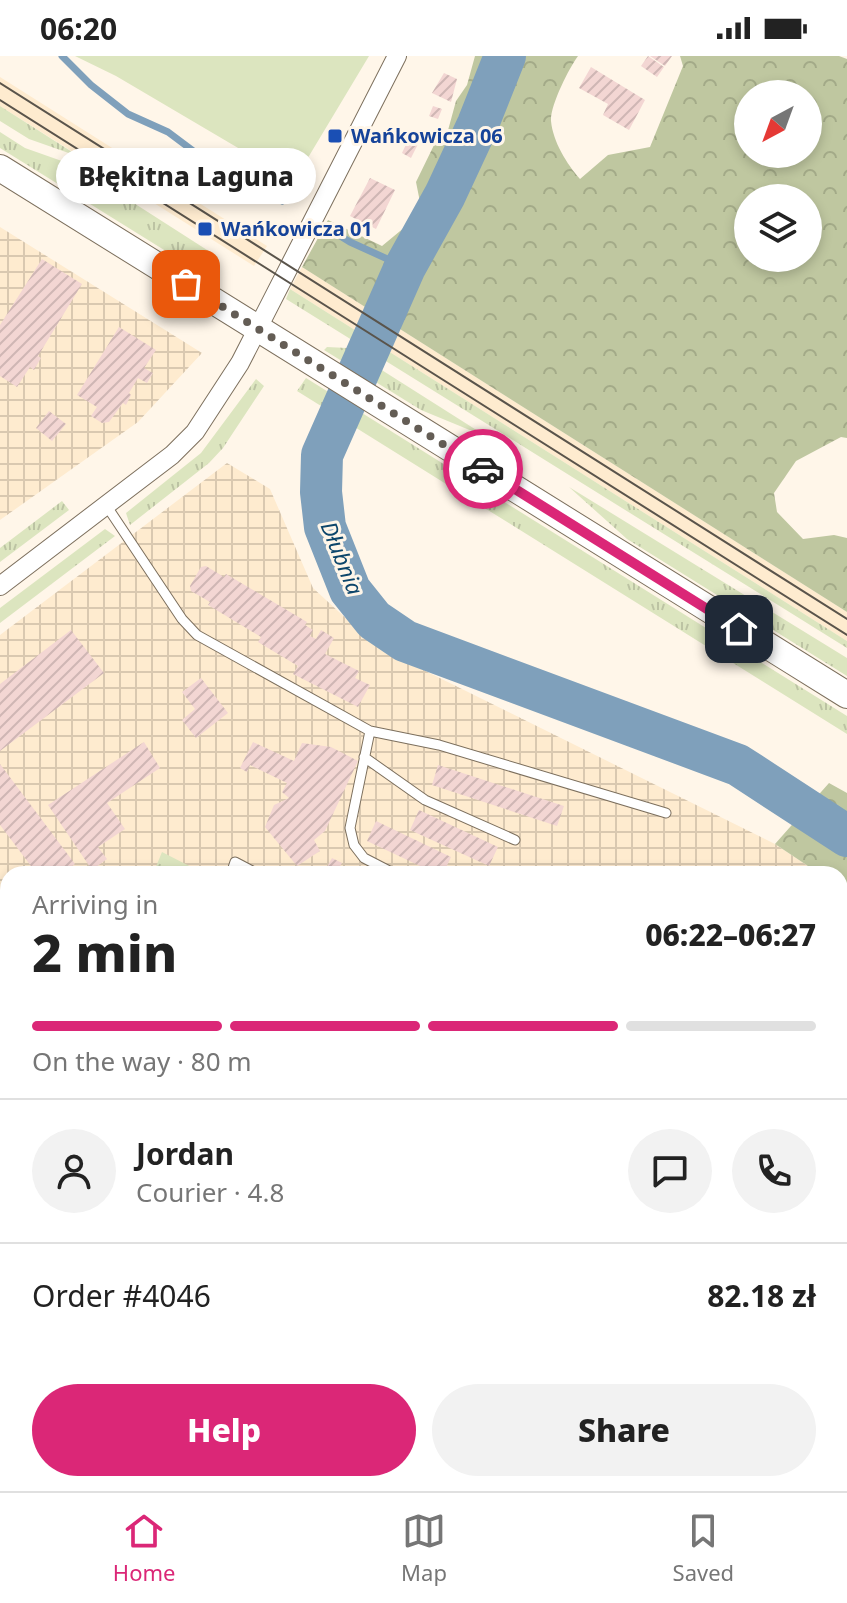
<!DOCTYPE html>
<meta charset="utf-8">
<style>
body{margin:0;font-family:"Noto Sans",sans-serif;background:#f2f2f2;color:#222;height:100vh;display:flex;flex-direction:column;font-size:30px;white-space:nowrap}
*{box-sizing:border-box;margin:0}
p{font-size:26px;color:#767676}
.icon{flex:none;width:44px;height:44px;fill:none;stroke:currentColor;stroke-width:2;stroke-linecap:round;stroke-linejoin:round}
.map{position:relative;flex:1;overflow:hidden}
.drawer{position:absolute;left:0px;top:810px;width:848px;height:626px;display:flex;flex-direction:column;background:#fff;border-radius:24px 24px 0 0;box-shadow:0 4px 12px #0003}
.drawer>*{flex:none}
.needle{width:52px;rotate:221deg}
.fabs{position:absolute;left:734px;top:24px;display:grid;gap:16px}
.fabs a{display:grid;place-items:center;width:88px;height:88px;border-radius:50%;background:#fff;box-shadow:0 4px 12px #0003;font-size:40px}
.pin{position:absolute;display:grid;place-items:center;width:68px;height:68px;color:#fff;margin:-34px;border-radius:16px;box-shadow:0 4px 12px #0006}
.courier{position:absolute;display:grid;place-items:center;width:80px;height:80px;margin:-40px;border:6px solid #db2777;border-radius:50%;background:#fff;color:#222;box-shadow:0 2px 10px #0007}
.bubble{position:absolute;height:56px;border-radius:28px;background:#fff;box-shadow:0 4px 12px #0003;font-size:26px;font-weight:800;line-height:56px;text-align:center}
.headline em{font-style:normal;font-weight:800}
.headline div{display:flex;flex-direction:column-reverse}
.headline{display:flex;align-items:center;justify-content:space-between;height:136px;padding:0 32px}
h1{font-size:52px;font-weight:800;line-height:60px}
.bar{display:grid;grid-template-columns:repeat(4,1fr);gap:12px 8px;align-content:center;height:96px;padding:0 32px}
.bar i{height:10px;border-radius:6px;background:#e0e0e0}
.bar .current{background:#db2777}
.bar p{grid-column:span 4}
.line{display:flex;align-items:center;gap:20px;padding:0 32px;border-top:2px solid #e0e0e0}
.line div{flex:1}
.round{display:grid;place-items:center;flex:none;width:84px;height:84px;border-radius:42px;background:#f2f2f2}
.cta{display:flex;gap:16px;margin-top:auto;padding:16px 32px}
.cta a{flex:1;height:92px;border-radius:48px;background:#db2777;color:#fff;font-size:32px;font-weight:800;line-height:92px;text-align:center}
.cta a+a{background:#f2f2f2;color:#222}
.status{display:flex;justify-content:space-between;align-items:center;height:56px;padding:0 40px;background:#fff;direction:ltr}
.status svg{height:22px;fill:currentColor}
.tab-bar{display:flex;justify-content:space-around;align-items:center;height:112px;border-top:2px solid #e0e0e0;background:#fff;font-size:22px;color:#767676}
.tab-bar a{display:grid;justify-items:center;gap:4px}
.tab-bar .current{color:#db2777}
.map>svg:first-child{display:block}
</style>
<div class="status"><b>06:20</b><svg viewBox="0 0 49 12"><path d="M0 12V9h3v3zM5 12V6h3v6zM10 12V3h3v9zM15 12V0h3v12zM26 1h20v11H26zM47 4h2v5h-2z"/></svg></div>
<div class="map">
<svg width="847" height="1435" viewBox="0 0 847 1435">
<defs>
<pattern id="industrial-grid" width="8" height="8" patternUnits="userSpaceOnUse" patternTransform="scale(2)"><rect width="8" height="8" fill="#feebcf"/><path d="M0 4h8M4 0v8" fill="none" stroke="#d9c8b0"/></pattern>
<pattern id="grass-tufts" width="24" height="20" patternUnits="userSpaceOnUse" patternTransform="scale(2)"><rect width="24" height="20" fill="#dce5bf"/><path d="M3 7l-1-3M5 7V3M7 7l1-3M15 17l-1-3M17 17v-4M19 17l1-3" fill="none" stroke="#bcc3a3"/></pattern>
<pattern id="forest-crowns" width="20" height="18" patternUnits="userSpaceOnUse" patternTransform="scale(2)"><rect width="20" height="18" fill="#bfc7a0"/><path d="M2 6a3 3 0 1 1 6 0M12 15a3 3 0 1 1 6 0" fill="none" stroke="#a3aa88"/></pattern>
<pattern id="building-hatch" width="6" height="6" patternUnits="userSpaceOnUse" patternTransform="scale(2)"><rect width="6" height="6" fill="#f3d6d3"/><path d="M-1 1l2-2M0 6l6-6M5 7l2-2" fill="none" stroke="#cfb6b4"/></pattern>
</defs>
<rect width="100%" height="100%" fill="#fff6e9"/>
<!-- built -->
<path fill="#feebcf" d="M0,21L267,190L254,210L0,50Z
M302,211L847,556V585L290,233Z"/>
<!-- industrial -->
<path fill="url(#industrial-grid)" d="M0,171L202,297L138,366L0,464Z
M227,407L270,433L313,532L377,591L775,788L820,818H8V1428H840V831L847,836V1435H0V579Z"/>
<!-- grass -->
<path fill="url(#grass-tufts)" d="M0,50L80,101L29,83L0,65Z
M0,76L25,92L76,110L218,201L206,220L0,92Z
M290,233L847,585V592L286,243Z
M327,291L347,292L489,382L421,354L324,294Z
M306,322L847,660V678L297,335Z
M256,323L264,330L223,392L209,407L130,469L126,457L201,397Z
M569,431L847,602V620L627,483Z
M62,445L69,454L0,506V492Z
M105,473L115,480L0,567V552Z
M162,796L205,818H153Z"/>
<!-- forest -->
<path fill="url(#forest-crowns)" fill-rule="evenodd" d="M475,0H578C569,12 550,50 551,65C553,86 567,108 580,123L608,99L650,91L683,10L680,0H839L847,3V382L841,381L796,405L774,437L777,456L803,483L834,479L847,482V556L302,211L328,164L382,190L411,166L420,146L416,126L435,87L444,89L456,45L467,29ZM748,38H808V98H748ZM748,142H808V202H748Z
M829,727L847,737V836L840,831V818H820L775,788Z"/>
<!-- garden -->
<path fill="#dce5bf" d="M75,0H369L294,125L116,20Z"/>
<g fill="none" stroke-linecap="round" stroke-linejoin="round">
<!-- stream -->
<path stroke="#7fa0bb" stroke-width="7" d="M62,0L91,29L128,58L168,76L200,100L282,145
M329,173L350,186L405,211"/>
<!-- river -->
<path stroke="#7fa0bb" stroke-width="42" d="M505,0L478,68L445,139L405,211L322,399L321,436L325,471L350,534L374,564L405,585L738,709L847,780"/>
</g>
<!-- building -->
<path fill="url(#building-hatch)" d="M648,0L664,11L657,21L641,10Z
M650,0H672L665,10Z
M591,11L645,44L629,74L603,59L608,48L579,32Z
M444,17L457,23L451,46L432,37Z
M433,50L442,53L438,63L429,60Z
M409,82L419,86L411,102L402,97Z
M370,122L395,134L376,173L350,160Z
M42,203L82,228L38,300L41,302L34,314L30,311L17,331L0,320V269Z
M119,271L156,294L144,312L153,317L147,327L138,322L129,337L131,339L126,349L123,347L109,366L102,367L91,360L97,351L77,339Z
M49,355L66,368L52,385L36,372Z
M206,510L224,521L226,518L307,566L305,569L313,574L310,580L316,583L321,574L334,582L325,598L359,615L355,622L370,629L358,651L293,618L298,610L258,586L261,581L208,549L210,546L191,535L190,530L201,511Z
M71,574L104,617L0,695V628Z
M201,622L228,657L196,682L182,664L195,653L182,636Z
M144,686L160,712L107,747L125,773L98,791L107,803L92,814L48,749Z
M253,686L294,705L302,687L331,691L358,705L325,775L314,784L320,795L297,810L265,771L274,749L289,742L282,736L287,727L250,709L247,716L240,712Z
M0,708L75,808L62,818H37L0,769Z
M438,709L564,750L557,770L432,729Z
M419,754L498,791L489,810L410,774Z
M376,765L451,801L443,818H437L367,785Z
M332,802L342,807L335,818H323Z
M8,945V984L3,986L0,978V948Z"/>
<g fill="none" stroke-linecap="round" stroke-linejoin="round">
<!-- lane casing -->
<g stroke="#7c6f5d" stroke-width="11">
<path id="lane" d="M106,449L182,563L197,579L370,675L350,772L354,789L364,802L395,818
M370,675L439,689L666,757
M364,701L425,744L515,784
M231,818L235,806L258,818"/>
</g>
<!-- street casing -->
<g stroke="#7c6f5d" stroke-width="20">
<path id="street" d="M0,530L172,399L195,376L240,307L397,0
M0,1262L8,1283
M113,1428L123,1435"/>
</g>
<!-- secondary casing -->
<g stroke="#7c6f5d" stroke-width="28">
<path id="secondary" d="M0,112L847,639"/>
</g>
<!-- lane -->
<use href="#lane" stroke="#fff" stroke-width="9"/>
<!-- street -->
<use href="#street" stroke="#fff" stroke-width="18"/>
<!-- secondary -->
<use href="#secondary" stroke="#fff" stroke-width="26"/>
<!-- tram -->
<path stroke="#5a544b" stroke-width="2" d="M0,27L847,563
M0,44L847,579"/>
</g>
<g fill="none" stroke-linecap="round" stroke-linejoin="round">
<!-- done -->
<path stroke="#645d55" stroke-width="8" stroke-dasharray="0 14.4" d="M186,228L483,413"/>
<!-- route -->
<path stroke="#db2777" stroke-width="10" d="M483,413L739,573"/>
</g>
<!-- markers -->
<g fill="#1a4fb4" stroke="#fff6e9" stroke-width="3">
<rect x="327" y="72" width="16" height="16" rx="4"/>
<rect x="197" y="165" width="16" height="16" rx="4"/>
</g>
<g text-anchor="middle" stroke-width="6" stroke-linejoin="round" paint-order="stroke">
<!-- transit labels -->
<g font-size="20" font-weight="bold" fill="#164399" stroke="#fff6e9" text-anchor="start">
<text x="351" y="87">Wańkowicza 06</text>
<text x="221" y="180">Wańkowicza 01</text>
</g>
<!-- water labels -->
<g font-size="22" font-style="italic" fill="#0d466b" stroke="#fff6e9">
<text transform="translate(342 502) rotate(68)" y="8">Dłubnia</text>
</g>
</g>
</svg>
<div class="fabs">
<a><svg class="needle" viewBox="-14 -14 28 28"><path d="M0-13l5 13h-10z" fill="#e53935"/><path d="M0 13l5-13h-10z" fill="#767676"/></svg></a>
<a><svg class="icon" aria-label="layers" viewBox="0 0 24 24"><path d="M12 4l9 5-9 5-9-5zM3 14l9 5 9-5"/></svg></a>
</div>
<div class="pin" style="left:186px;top:228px;background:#ea580c"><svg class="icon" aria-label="bag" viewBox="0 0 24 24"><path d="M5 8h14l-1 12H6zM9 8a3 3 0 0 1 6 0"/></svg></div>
<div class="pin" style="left:739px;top:573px;background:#1f2937"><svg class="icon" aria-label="home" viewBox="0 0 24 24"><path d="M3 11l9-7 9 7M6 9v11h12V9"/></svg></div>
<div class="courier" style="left:483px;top:413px"><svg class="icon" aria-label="car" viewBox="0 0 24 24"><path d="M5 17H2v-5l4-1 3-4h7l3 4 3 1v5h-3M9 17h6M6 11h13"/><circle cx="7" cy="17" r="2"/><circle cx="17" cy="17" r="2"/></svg></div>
<div class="bubble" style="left:56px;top:92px;width:260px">Błękitna Laguna</div>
<section class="drawer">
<div class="headline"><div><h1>2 min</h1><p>Arriving in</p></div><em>06:22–06:27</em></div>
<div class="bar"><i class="current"></i><i class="current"></i><i class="current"></i><i></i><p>On the way · 80 m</p></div>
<div class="line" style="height:144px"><a class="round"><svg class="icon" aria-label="person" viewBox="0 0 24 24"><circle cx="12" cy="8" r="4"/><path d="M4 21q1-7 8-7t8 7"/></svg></a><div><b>Jordan</b><p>Courier · 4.8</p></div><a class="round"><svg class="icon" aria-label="chat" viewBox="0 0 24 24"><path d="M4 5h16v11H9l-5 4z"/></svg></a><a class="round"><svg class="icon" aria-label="phone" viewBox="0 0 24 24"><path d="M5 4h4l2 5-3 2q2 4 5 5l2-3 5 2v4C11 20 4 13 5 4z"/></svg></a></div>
<div class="line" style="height:104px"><div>Order #4046</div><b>82.18 zł</b></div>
<div class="cta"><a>Help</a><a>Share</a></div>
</section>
</div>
<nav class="tab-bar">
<a class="current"><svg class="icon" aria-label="home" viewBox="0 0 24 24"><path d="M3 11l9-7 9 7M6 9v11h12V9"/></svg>Home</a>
<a><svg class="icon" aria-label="map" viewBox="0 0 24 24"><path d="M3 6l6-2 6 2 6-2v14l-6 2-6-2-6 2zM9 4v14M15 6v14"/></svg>Map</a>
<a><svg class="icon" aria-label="saved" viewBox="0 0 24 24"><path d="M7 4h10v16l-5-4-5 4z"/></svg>Saved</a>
</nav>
